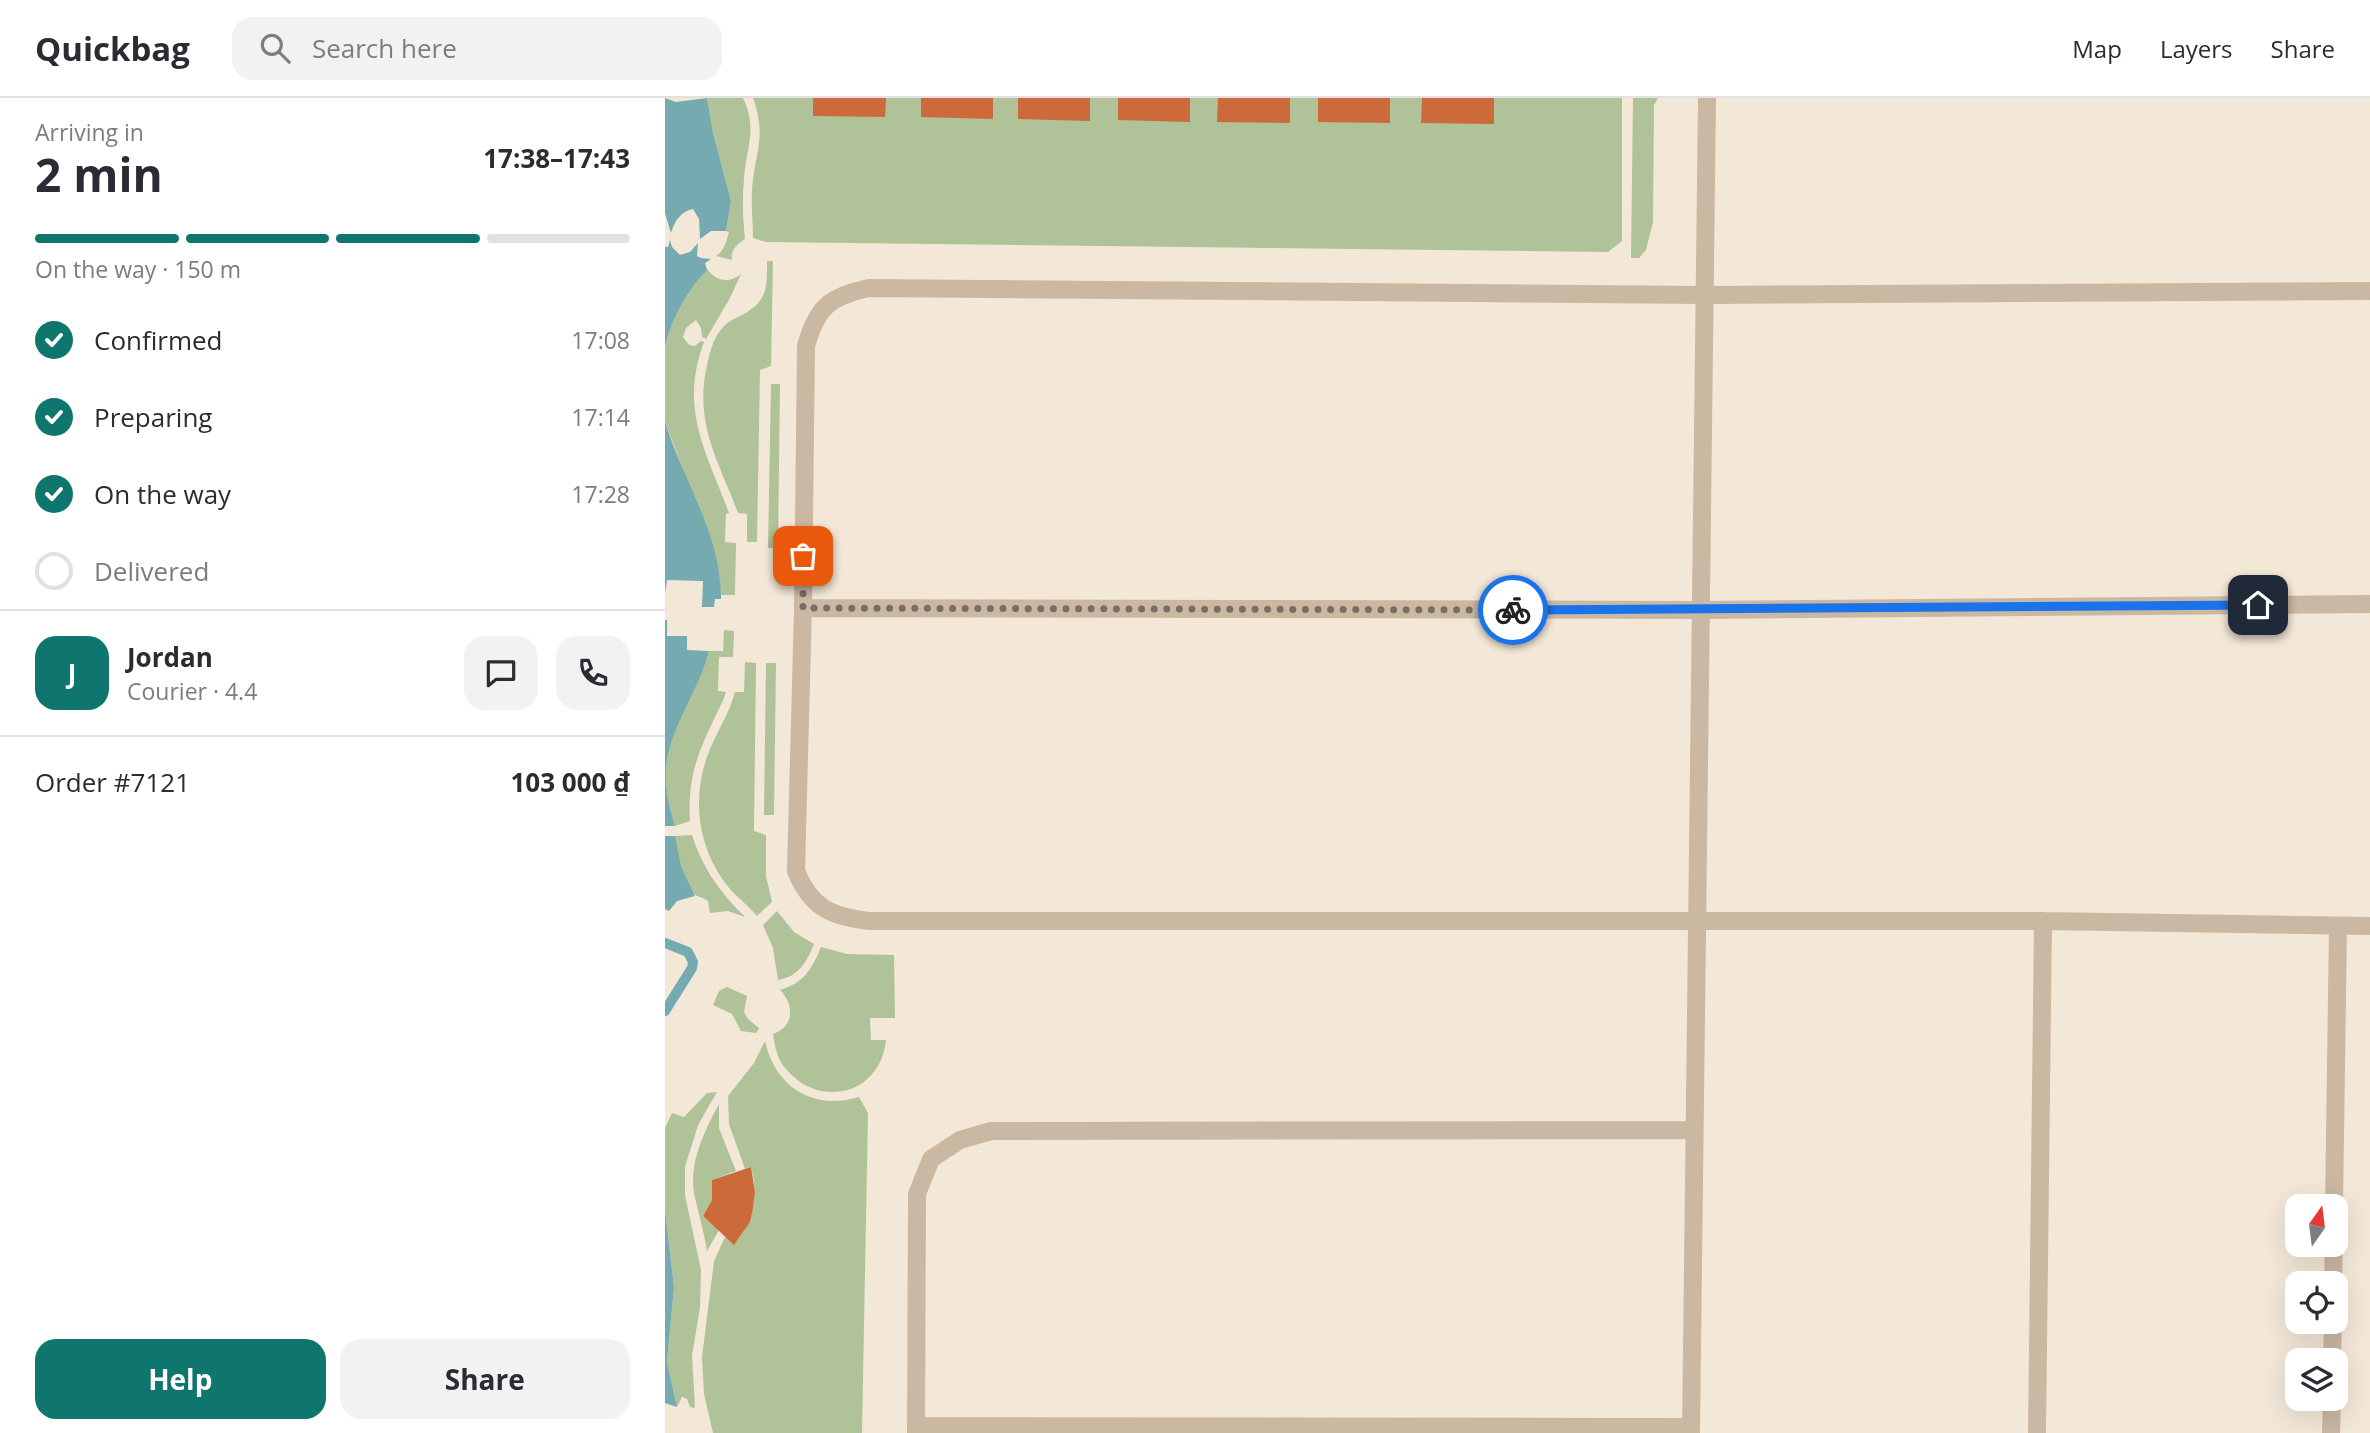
<!DOCTYPE html>
<meta charset="utf-8">
<style>
body{margin:0;font-family:"Open Sans",sans-serif;background:#f2f2f3;color:#2b2b33;height:100vh;display:flex;flex-direction:column;font-size:26px;white-space:nowrap}
*{box-sizing:border-box;margin:0}
p{font-size:23px;color:#7c7c81}
.icon{flex:none;width:38px;height:38px;fill:none;stroke:currentColor;stroke-width:2;stroke-linecap:round;stroke-linejoin:round}
.map{position:relative;flex:1;overflow:hidden}
.panel{display:flex;flex-direction:column;background:#fff;width:665px}
.panel>*{flex:none}
.needle{width:46px;rotate:14deg}
.tools{position:absolute;left:1620px;top:1096px;display:grid;gap:14px}
.tools a{display:grid;place-items:center;width:63px;height:63px;border-radius:14px;background:#fff;box-shadow:0 7px 28px #0002;font-size:35px}
.pin{position:absolute;display:grid;place-items:center;width:60px;height:60px;color:#fff;margin:-30px;border-radius:14px;box-shadow:0 4px 10px #0006}
.courier{position:absolute;display:grid;place-items:center;width:70px;height:70px;margin:-35px;border:5px solid #1a73e8;border-radius:50%;background:#fff;color:#222;box-shadow:0 2px 9px #0007}
.overview em{font-style:normal;font-weight:700}
.overview div{display:flex;flex-direction:column-reverse}
.overview{display:flex;align-items:center;justify-content:space-between;height:119px;padding:0 35px}
h1{font-size:46px;font-weight:700;line-height:52px}
.bar{display:grid;grid-template-columns:repeat(4,1fr);gap:10px 7px;align-content:center;height:84px;padding:0 35px}
.bar i{height:9px;border-radius:5px;background:#e1e1e2}
.bar .on{background:#0f766e}
.bar p{grid-column:span 4}
.line{display:flex;align-items:center;gap:18px;padding:0 35px;border-top:2px solid #e1e1e2}
.line div{flex:1}
.round{display:grid;place-items:center;flex:none;width:74px;height:74px;border-radius:21px;background:#f2f2f3}
ol{padding:0 35px;list-style:none}
li{display:flex;align-items:center;gap:21px;height:77px}
li p{margin-inline-start:auto}
li .icon{padding:7px;border-radius:50%;background:#0f766e;color:#fff;stroke-width:4}
li:last-child{color:#7c7c81}
li i{width:38px;height:38px;border:4px solid #e1e1e2;border-radius:50%}
.primary-button{display:flex;gap:14px;margin-top:auto;padding:14px 35px}
.primary-button a{flex:1;height:80px;border-radius:21px;background:#0f766e;color:#fff;font-size:28px;font-weight:700;line-height:80px;text-align:center}
.primary-button a+a{background:#f2f2f3;color:#2b2b33}
header{display:flex;align-items:center;gap:42px;box-sizing:border-box;height:98px;padding:0 35px;background:#fff;border-bottom:2px solid #e1e1e2}
header strong{font-size:33px}
nav{display:flex;gap:38px;margin-inline-start:auto;font-size:24px}
.search{width:490px;height:63px;background:#f2f2f3;display:flex;align-items:center;gap:18px;box-sizing:border-box;padding:0 24px;border-radius:21px;color:#7c7c81;font-size:26px}
main{display:flex;flex:1;min-height:0}
.map>svg:first-child{display:block}
</style>
<header>
<strong>Quickbag</strong>
<div class="search"><svg class="icon" aria-label="search" viewBox="0 0 24 24"><circle cx="10" cy="10" r="6"/><path d="M15 15l6 6"/></svg>Search here</div>
<nav><a>Map</a><a>Layers</a><a>Share</a></nav>
</header>
<main>
<section class="panel">
<div class="overview"><div><h1>2 min</h1><p>Arriving in</p></div><em>17:38–17:43</em></div>
<div class="bar"><i class="on"></i><i class="on"></i><i class="on"></i><i></i><p>On the way · 150 m</p></div>
<ol>
<li><svg class="icon" aria-label="check" viewBox="0 0 24 24"><path d="M5 12l5 5 9-10"/></svg>Confirmed<p>17:08</p></li>
<li><svg class="icon" aria-label="check" viewBox="0 0 24 24"><path d="M5 12l5 5 9-10"/></svg>Preparing<p>17:14</p></li>
<li><svg class="icon" aria-label="check" viewBox="0 0 24 24"><path d="M5 12l5 5 9-10"/></svg>On the way<p>17:28</p></li>
<li><i></i>Delivered</li>
</ol>
<div class="line" style="height:126px"><b class="round" style="background:#0f766e;color:#fff">J</b><div><b>Jordan</b><p>Courier · 4.4</p></div><a class="round"><svg class="icon" aria-label="chat" viewBox="0 0 24 24"><path d="M4 5h16v11H9l-5 4z"/></svg></a><a class="round"><svg class="icon" aria-label="phone" viewBox="0 0 24 24"><path d="M5 4h4l2 5-3 2q2 4 5 5l2-3 5 2v4C11 20 4 13 5 4z"/></svg></a></div>
<div class="line" style="height:91px"><div>Order #7121</div><b>103 000 ₫</b></div>
<div class="primary-button"><a>Help</a><a>Share</a></div>
</section>
<div class="map">
<svg width="1705" height="1335" viewBox="0 0 1705 1335">
<rect width="100%" height="100%" fill="#f3e8d8"/>
<!-- green -->
<path fill="#b0c297" d="M42,0H78C93,31 81,50 79,81C77,101 78,121 80,141C72,146 65,152 67,162L51,158C59,153 61,144 64,134L61,133L66,103L48,35Z
M88,0H957V143L943,154L101,144L88,140C88,124 86,107 87,91C90,53 102,39 88,0Z
M968,0H993L989,7L988,124L981,152L974,160H966Z
M102,163H108L106,268L95,272L92,444H82V416L73,415C53,361 29,326 42,267C45,253 49,238 59,228C64,223 71,220 77,217C103,203 102,190 102,163Z
M42,171C51,183 64,186 76,176L65,200L41,241L37,239L36,230L31,222L21,230L18,239L24,247L30,248L36,243L39,244C14,311 41,353 64,415L61,416L60,444L71,445L70,497H56L54,475L50,458L0,323V248C7,220 22,192 42,171Z
M106,286H115L113,450H103Z
M59,532L69,533L68,559H54L53,593L61,594L59,600C38,646 22,669 25,723L10,728C5,710 0,693 1,674C2,633 34,593 44,553H58Z
M80,564L91,565L89,733L101,737V778L107,804L92,818C84,808 74,801 65,791C34,754 26,704 42,659C50,636 64,617 70,594H79Z
M101,565H111L109,717H99Z
M27,737C38,771 55,794 80,819L63,813L45,815L43,803C38,799 32,799 28,795C16,781 11,756 10,738Z
M112,813L129,834L149,846C142,864 133,879 113,882L108,850L98,827Z
M156,849L182,856L229,857L230,920H205L206,942H221C216,996 155,1012 121,971C112,961 110,949 108,936C129,929 130,907 115,892C139,885 147,871 156,849Z
M62,889L82,898L79,914L83,921L94,930L91,935L76,933L67,916L48,907L54,893Z
M100,943C110,989 148,1013 194,999L203,1015L197,1335H48L39,1296L37,1259L49,1163L60,1139L69,1146C89,1124 94,1098 86,1069L80,1071L64,1026L63,998L89,965Z
M52,994L33,1027L20,1069V1097L36,1172L35,1209L27,1258L30,1310L25,1309L22,1301L17,1299L12,1309L2,1264L9,1189L0,1112V1030L7,1015L19,1019L42,995Z
M54,1006V1030L71,1073L47,1082V1102L38,1118L54,1132L42,1153C39,1134 33,1114 29,1095C24,1064 40,1032 54,1006Z"/>
<!-- water -->
<path fill="#75aab1" d="M0,0L11,4L42,0L48,35L66,103L61,133H46L35,141L34,121L28,111C16,113 9,124 6,135L0,115Z
M5,142L7,149L15,157L25,154L33,145L32,158L36,160L46,161L40,165L42,172C22,192 7,220 0,248V149H3Z
M0,323C17,381 57,438 56,501H50L49,509H37L38,483L2,482L0,495Z
M0,522H2V538H22V552L44,553C34,594 2,633 1,674C0,693 5,710 10,728H0Z
M0,738H10L16,769L30,798L12,803L4,813L0,811Z
M0,1112L9,1189L2,1264L12,1309L0,1305Z"/>
<g fill="none" stroke-linecap="round" stroke-linejoin="round">
<!-- stream -->
<path stroke="#75aab1" stroke-width="10" d="M0,845L23,854L28,864L27,870L0,913"/>
</g>
<!-- building -->
<path fill="#cd6a3b" d="M148,0H221L220,19L148,18Z
M256,0H328V21L256,19Z
M353,0H425V23L353,21Z
M453,0H525V24L453,22Z
M553,0H625V25L552,24Z
M653,0H725V25L653,24Z
M757,0H829V26L756,25Z
M86,1069L90,1094L88,1110L85,1124L69,1147L38,1118L47,1102V1082Z"/>
<g fill="none" stroke-linecap="round" stroke-linejoin="round">
<!-- minor -->
<path stroke="#cbb8a3" stroke-width="18" d="M1705,193L1040,197L204,190C164,199 152,209 141,248L138,510L131,773C146,810 167,819 205,823H1378L1705,828
M138,510L1036,512L1705,506
M1669,1108L1673,828
M1668,1185L1669,1146
M1667,1262L1668,1223
M251,1328L1026,1329
M251,1335L252,1096L266,1061L295,1042L326,1033L1029,1032
M1026,1335L1042,0
M1372,1335L1378,823
M1666,1335L1667,1300"/>
</g>
<g fill="none" stroke-linecap="round" stroke-linejoin="round">
<!-- done -->
<path stroke="#786e64" stroke-width="7" stroke-dasharray="0 12.6" d="M138,458V510L848,512"/>
<!-- route -->
<path stroke="#1a73e8" stroke-width="9" d="M848,512L1593,507"/>
</g>
</svg>
<div class="tools">
<a><svg class="needle" viewBox="-14 -14 28 28"><path d="M0-13l5 13h-10z" fill="#e53935"/><path d="M0 13l5-13h-10z" fill="#7c7c81"/></svg></a>
<a><svg class="icon" aria-label="locate" viewBox="0 0 24 24"><circle cx="12" cy="12" r="6"/><path d="M12 2v4M12 18v4M2 12h4M18 12h4"/></svg></a>
<a><svg class="icon" aria-label="layers" viewBox="0 0 24 24"><path d="M12 4l9 5-9 5-9-5zM3 14l9 5 9-5"/></svg></a>
</div>
<div class="pin" style="left:138px;top:458px;background:#ea580c"><svg class="icon" aria-label="bag" viewBox="0 0 24 24"><path d="M5 8h14l-1 12H6zM9 8a3 3 0 0 1 6 0"/></svg></div>
<div class="pin" style="left:1593px;top:507px;background:#1f2937"><svg class="icon" aria-label="home" viewBox="0 0 24 24"><path d="M3 11l9-7 9 7M6 9v11h12V9"/></svg></div>
<div class="courier" style="left:848px;top:512px"><svg class="icon" aria-label="bike" viewBox="0 0 24 24"><circle cx="6" cy="16" r="4"/><circle cx="18" cy="16" r="4"/><path d="M6 16l4-8h5l3 8M10 8l3 8H6M13 5h3"/></svg></div>
</div>
</main>
